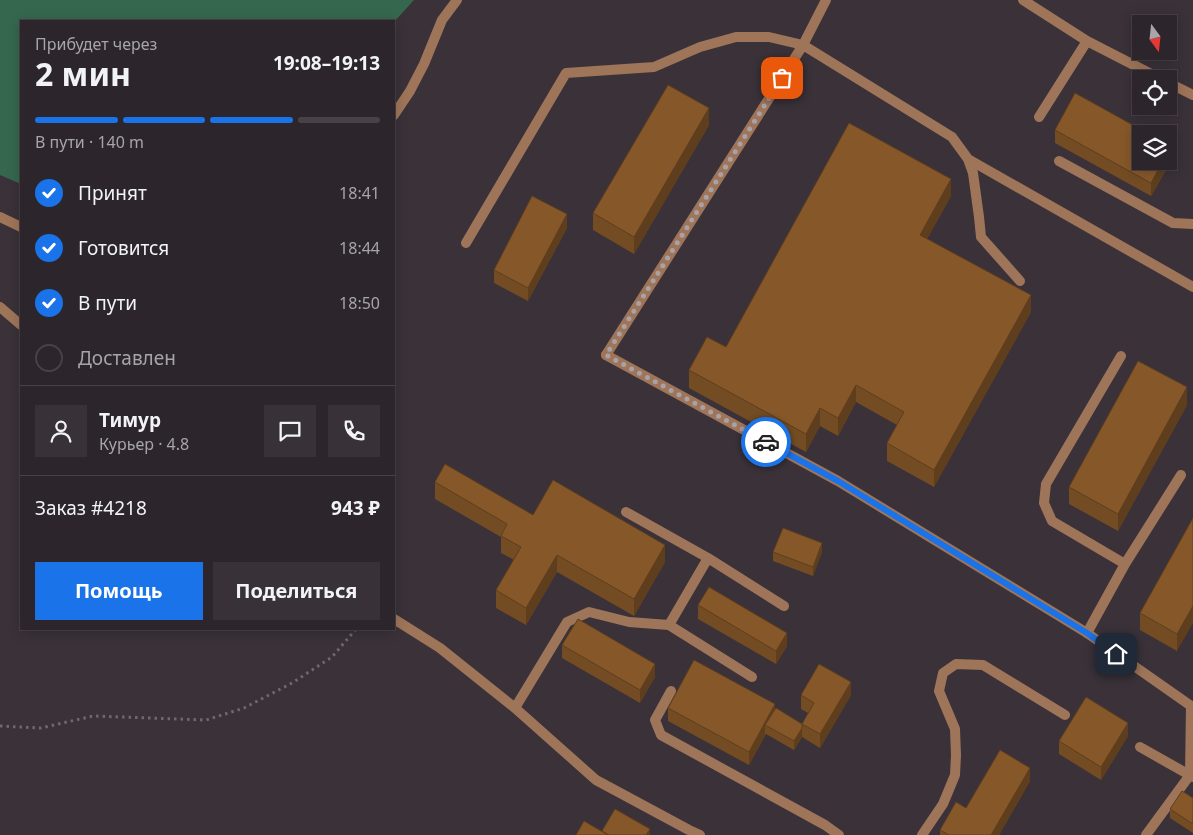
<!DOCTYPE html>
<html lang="ru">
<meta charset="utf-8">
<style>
body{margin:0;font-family:"Noto Sans",sans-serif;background:#383137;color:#f1f3f6;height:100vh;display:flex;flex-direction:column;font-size:19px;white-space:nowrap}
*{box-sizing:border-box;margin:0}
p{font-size:16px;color:#a6a5a9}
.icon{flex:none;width:28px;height:28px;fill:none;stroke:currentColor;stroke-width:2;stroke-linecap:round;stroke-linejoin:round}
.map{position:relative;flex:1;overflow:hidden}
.drawer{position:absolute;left:20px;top:20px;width:375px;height:610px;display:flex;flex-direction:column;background:#2c252b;border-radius:0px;box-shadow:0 2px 12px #0003,0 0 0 1px #484247}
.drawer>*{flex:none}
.needle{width:32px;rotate:165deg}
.tools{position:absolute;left:1132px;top:15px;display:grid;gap:10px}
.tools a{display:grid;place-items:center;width:45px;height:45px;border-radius:0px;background:#2c252b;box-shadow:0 2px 12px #0003,0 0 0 1px #484247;font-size:25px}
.pin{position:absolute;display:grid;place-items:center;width:42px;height:42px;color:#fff;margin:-21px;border-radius:10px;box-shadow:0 2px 8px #0006}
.courier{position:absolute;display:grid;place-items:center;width:50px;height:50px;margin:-25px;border:4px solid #1a73e8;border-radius:50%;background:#fff;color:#222;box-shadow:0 1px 6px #0007}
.summary em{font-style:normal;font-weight:700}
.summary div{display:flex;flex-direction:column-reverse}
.summary{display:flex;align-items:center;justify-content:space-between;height:85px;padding:0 15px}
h1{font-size:32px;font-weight:700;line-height:38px}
.bar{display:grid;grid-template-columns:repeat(4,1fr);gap:8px 5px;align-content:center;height:60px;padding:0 15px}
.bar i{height:6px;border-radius:4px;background:#484247}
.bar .on{background:#1a73e8}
.bar p{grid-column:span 4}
.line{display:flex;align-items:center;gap:12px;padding:0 15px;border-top:1px solid #484247}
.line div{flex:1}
.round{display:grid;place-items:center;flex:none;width:52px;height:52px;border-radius:0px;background:#383137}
ol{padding:0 15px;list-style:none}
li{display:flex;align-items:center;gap:15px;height:55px}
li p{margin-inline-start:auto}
li .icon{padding:5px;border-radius:50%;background:#1a73e8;color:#fff;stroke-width:4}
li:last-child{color:#a6a5a9}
li i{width:28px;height:28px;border:2px solid #484247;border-radius:50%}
.cta{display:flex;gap:10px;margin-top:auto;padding:10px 15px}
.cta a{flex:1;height:58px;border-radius:0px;background:#1a73e8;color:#fff;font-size:20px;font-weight:700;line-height:58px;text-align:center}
.cta a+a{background:#383137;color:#f1f3f6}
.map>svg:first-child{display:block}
</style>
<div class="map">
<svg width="1193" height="835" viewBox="0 0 1193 835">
<rect width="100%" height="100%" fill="#3a3139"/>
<!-- green -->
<path fill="#35674f" d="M0,0H414L394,22L21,21V184L0,175Z"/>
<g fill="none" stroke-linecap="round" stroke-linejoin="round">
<!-- path -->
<path stroke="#70686f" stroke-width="3" stroke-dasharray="2.5 4" stroke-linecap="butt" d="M0,726L41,728L93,716L206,720L244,708L292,683L332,657L356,629"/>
<!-- lane -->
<path stroke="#9f7559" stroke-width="10" d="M1023,0L1087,41L1161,79
M1169,83L1193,95
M394,115L410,91L424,64L442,20L457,0
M1039,117L1087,41
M968,159L1193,287
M1059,161L1173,223L1193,224
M0,217L21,227
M466,243L566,73L654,67L700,47L736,37H769L803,45L952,137L968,159L973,173L979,217L981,237L1020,281
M0,307L21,325
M606,355L803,45L826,0
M1121,356L1046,484L1044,503L1052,521L1125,564
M626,512L708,558L784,606
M394,619L440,648L515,708L596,780L689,830L700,835
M669,625L752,677
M1087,633L1125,564L1181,475
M671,691L655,720L661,735L825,825L839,835
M515,708L567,622L589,612L629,622L669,625L708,558
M1140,747L1193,777
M922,835L943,804L955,775L956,755L955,729L939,691L943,673L956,664L983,665L1065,715"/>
<!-- street -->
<path stroke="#9f7559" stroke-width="10" d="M606,355L838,481L1087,633L1191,706L1190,775L1146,835"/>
</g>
<!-- wall -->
<path fill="#734c23" d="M709,125L634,254L593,230V213Z
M1055,130L1172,160L1151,196L1055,143Z
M951,196L927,239L1031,312L934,487L887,461V443L897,425L856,402L838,436L820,426L806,452L689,388V370L726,347Z
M567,228L528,301L494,283V270Z
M1187,405L1118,531L1069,504V487Z
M435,482L533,515L665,562L634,616L557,572L526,625L496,608V590L514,560L501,553V537L435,499Z
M1193,518L1177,651L1140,630V613Z
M773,552H822L813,576L773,561Z
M698,605L787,646L776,664L698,619Z
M562,645L655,677L640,703L562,658Z
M801,695H851L820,748L802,737L794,750L766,734L749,765L668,721V708H775L802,724L808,713L801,709Z
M1128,736L1101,780L1059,754V741Z
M1030,781L999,835H940V830L966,808Z
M1193,798V833L1170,818V809Z"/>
<!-- shaded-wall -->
<path fill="#5e3e1d" d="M709,108V125L634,254V237Z
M1172,146V160L1151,196V183L1163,161H1169V152Z
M951,179V196L920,252V235Z
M567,214V228L528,301V288Z
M1031,295V312L934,487V470Z
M856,385V402L838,436V418Z
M1187,387V405L1118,531V514Z
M820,408V426L806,452V434Z
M822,543V552L813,576V567Z
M665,545V562L634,616V599Z
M557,555V572L526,625V608Z
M1193,606V623L1177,651V634Z
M787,633V646L776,664V651Z
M655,664V677L640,703V690Z
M851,682V695L820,748V734Z
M775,704V717L765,725V734H766L749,765V752Z
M1128,723V736L1101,780V767Z
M802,728V737L794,750V741Z
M1030,768V781L999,835H991Z
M650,829V835H646Z"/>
<!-- building -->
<path fill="#865829" stroke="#5e3e1d" d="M668,85L709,108L634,237L593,213Z
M1075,93L1149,134H1141V161H1163L1151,183L1055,130Z
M849,123L951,179L920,235L1031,295L934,470L887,443L904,412L856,385L838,418L820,408L806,434L689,370L707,337L726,347Z
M1169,145L1172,146L1169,152Z
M532,196L567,214L528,288L494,270Z
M1138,361L1187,387L1118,514L1069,487Z
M445,464L533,515L553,480L665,545L634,599L557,555L526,608L496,590L521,547L501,536L507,524L435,482Z
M1193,518V606L1177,634L1140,613Z
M783,528L822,543L813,567L773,552Z
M709,587L787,633L776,651L698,605Z
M578,619L655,664L640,690L562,645Z
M694,660L775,704L749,752L668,708Z
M819,664L851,682L820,734L802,724L814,703L801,695Z
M1086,697L1128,723L1101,767L1059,741Z
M776,708L802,724V728L794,741L765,725Z
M1000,750L1030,768L991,835H949L940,830L956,802L966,808Z
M1182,791L1193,798V824L1170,809Z
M615,809L650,829L646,835H609L602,831Z
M584,821L608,835H576Z"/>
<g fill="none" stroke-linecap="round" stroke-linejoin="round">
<!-- done -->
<path stroke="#a8a1a8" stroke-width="5" stroke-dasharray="0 9" d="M766,442L606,355L782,78"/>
<!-- route -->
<path stroke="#1a73e8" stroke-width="6" d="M766,442L838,481L1087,633L1116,654"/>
</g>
</svg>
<div class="tools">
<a><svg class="needle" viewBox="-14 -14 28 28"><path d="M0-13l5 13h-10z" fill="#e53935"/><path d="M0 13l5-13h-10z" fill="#a6a5a9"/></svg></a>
<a><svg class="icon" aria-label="locate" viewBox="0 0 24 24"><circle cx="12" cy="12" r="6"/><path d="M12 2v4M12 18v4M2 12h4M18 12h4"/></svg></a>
<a><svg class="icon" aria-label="layers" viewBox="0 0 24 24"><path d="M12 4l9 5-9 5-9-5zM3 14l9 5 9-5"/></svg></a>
</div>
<div class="pin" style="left:782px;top:78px;background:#ea580c"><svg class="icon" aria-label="bag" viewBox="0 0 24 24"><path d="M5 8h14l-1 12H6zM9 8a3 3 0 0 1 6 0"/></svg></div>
<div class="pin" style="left:1116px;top:654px;background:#1f2937"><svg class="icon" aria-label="home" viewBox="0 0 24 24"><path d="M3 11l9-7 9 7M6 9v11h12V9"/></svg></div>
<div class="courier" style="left:766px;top:442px"><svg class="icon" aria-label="car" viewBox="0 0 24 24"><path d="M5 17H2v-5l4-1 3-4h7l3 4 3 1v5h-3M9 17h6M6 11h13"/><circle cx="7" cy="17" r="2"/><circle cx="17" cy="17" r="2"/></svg></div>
<section class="drawer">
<div class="summary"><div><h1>2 мин</h1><p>Прибудет через</p></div><em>19:08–19:13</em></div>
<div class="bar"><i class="on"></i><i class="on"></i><i class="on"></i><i></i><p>В пути · 140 m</p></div>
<ol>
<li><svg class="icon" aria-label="check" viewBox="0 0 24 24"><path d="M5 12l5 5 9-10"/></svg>Принят<p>18:41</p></li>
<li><svg class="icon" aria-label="check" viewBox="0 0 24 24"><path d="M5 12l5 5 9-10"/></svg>Готовится<p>18:44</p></li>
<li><svg class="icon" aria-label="check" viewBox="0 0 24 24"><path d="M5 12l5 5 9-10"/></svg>В пути<p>18:50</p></li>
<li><i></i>Доставлен</li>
</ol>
<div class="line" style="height:90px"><a class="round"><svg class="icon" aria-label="person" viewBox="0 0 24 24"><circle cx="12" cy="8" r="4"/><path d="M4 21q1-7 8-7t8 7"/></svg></a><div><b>Тимур</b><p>Курьер · 4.8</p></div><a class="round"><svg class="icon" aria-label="chat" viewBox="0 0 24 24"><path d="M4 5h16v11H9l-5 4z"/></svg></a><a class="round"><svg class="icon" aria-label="phone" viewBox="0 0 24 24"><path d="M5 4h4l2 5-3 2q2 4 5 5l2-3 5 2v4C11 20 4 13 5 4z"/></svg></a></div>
<div class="line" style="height:65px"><div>Заказ #4218</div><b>943 ₽</b></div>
<div class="cta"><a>Помощь</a><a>Поделиться</a></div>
</section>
</div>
